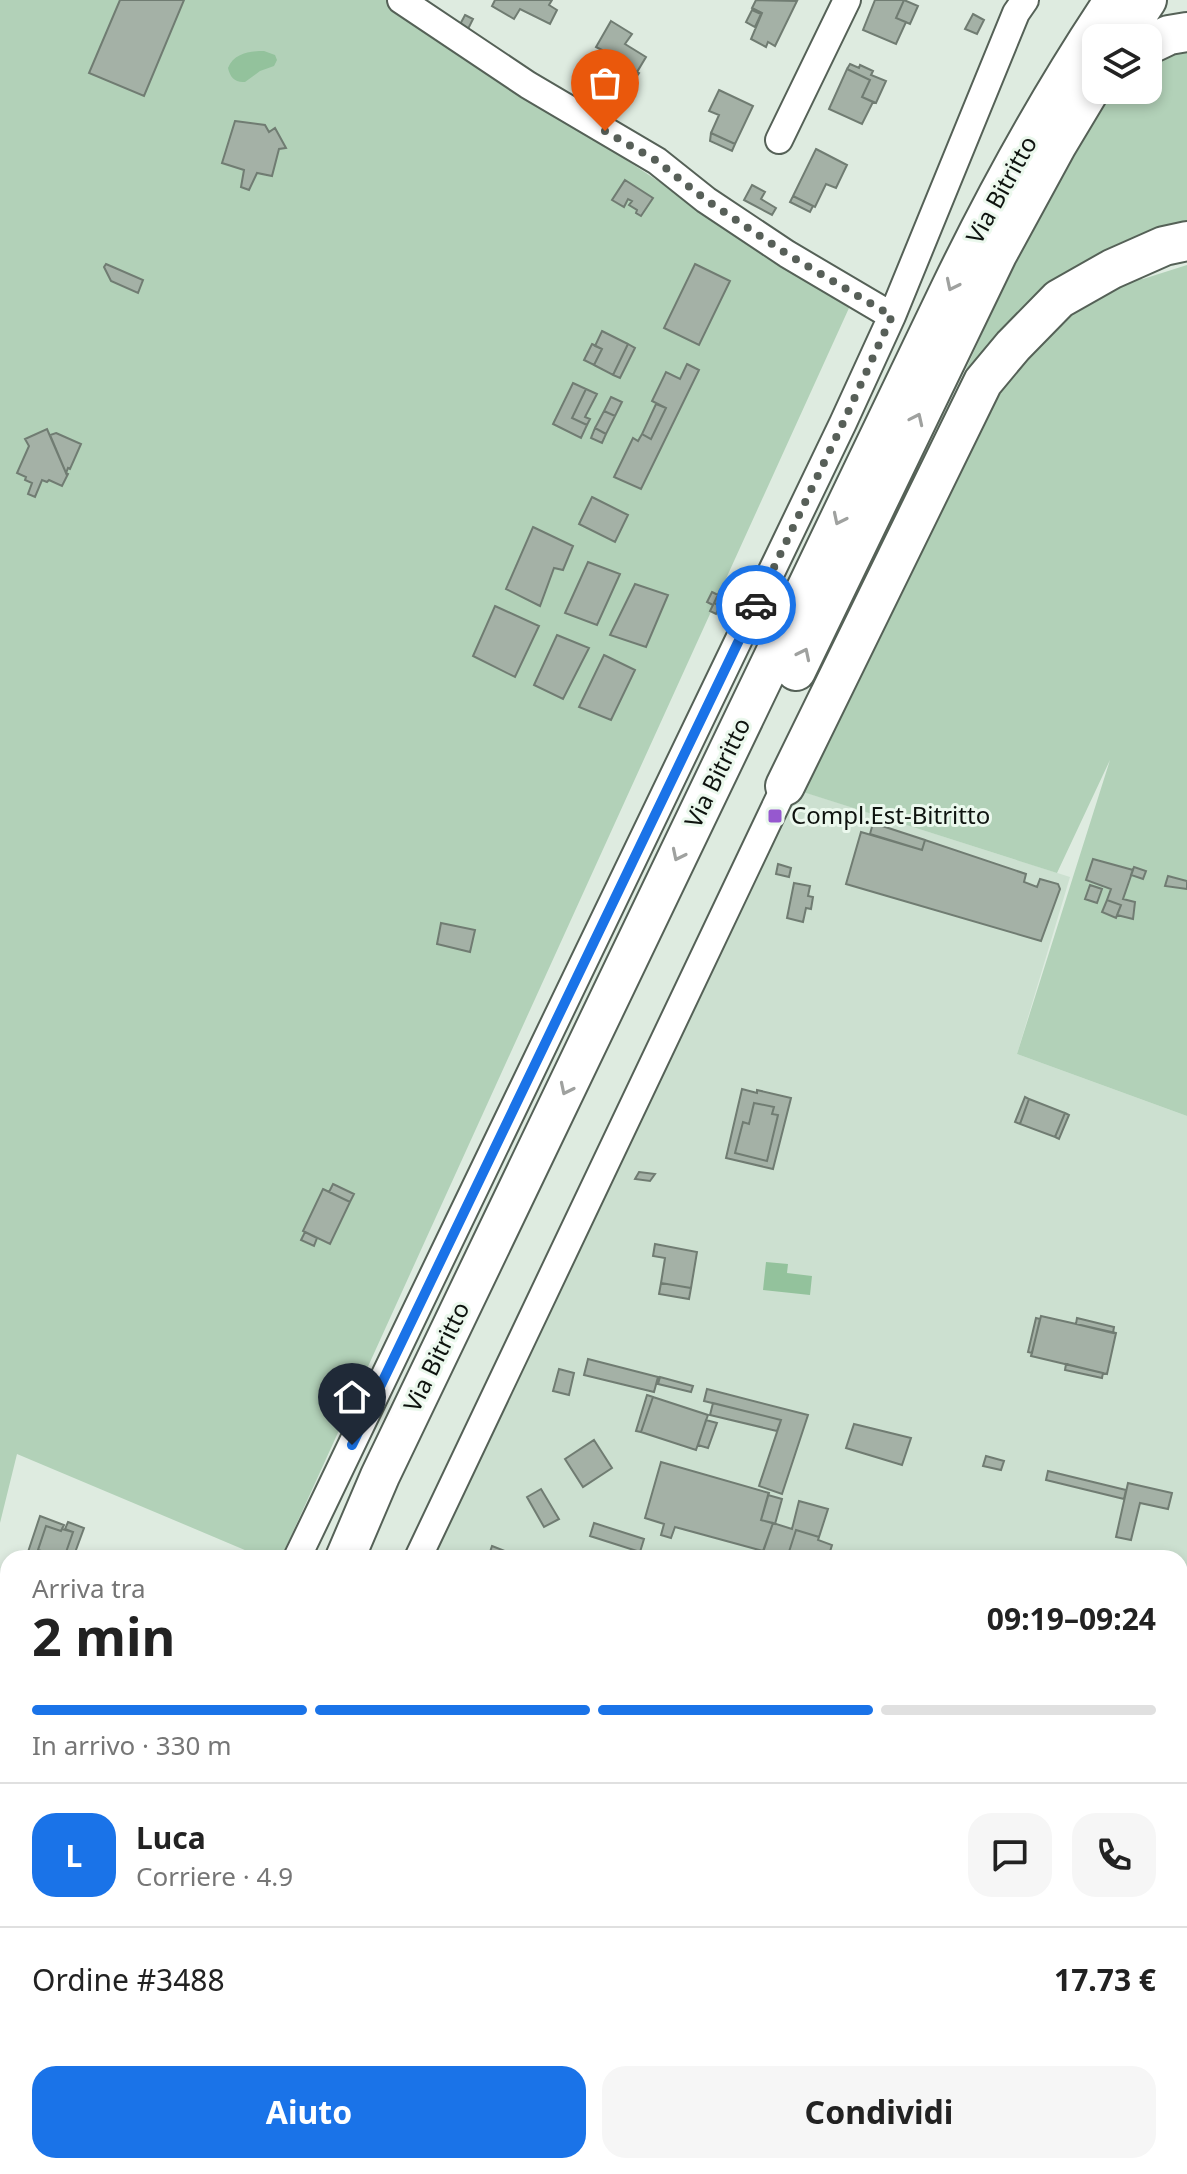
<!DOCTYPE html>
<html lang="it">
<meta charset="utf-8">
<style>
body{margin:0;font-family:"Noto Sans",sans-serif;background:#f6f6f6;color:#222;height:100vh;display:flex;flex-direction:column;font-size:30px;white-space:nowrap}
*{box-sizing:border-box;margin:0}
p{font-size:26px;color:#767676}
.icon{flex:none;width:44px;height:44px;fill:none;stroke:currentColor;stroke-width:2;stroke-linecap:round;stroke-linejoin:round}
.map{position:relative;flex:1;overflow:hidden}
.sheet{position:absolute;left:0px;top:1550px;width:1188px;height:624px;display:flex;flex-direction:column;background:#fff;border-radius:24px 24px 0 0;box-shadow:0 4px 12px #0003}
.sheet>*{flex:none}
.controls{position:absolute;left:1082px;top:24px;display:grid;gap:16px}
.controls a{display:grid;place-items:center;width:80px;height:80px;border-radius:16px;background:#fff;box-shadow:0 4px 12px #0003;font-size:40px}
.pin{position:absolute;display:grid;place-items:center;width:68px;height:68px;color:#fff;margin:-82px -34px;border-radius:50% 50% 50% 0;rotate:-45deg;box-shadow:0 0 8px #0007}
.pin .icon{rotate:45deg}
.courier{position:absolute;display:grid;place-items:center;width:80px;height:80px;margin:-40px;border:6px solid #1a73e8;border-radius:50%;background:#fff;color:#222;box-shadow:0 2px 10px #0007}
.overview em{font-style:normal;font-weight:700}
.overview div{display:flex;flex-direction:column-reverse}
.overview{display:flex;align-items:center;justify-content:space-between;height:136px;padding:0 32px}
h1{font-size:52px;font-weight:700;line-height:60px}
.bar{display:grid;grid-template-columns:repeat(4,1fr);gap:12px 8px;align-content:center;height:96px;padding:0 32px}
.bar i{height:10px;border-radius:6px;background:#e0e0e0}
.bar .selected{background:#1a73e8}
.bar p{grid-column:span 4}
.line{display:flex;align-items:center;gap:20px;padding:0 32px;border-top:2px solid #e0e0e0}
.line div{flex:1}
.round{display:grid;place-items:center;flex:none;width:84px;height:84px;border-radius:24px;background:#f6f6f6}
.cta{display:flex;gap:16px;margin-top:auto;padding:16px 32px}
.cta a{flex:1;height:92px;border-radius:24px;background:#1a73e8;color:#fff;font-size:32px;font-weight:700;line-height:92px;text-align:center}
.cta a+a{background:#f6f6f6;color:#222}
.map>svg:first-child{display:block}
</style>
<div class="map">
<svg width="1187" height="2174" viewBox="0 0 1187 2174">
<rect width="100%" height="100%" fill="#deebe0"/>
<!-- built -->
<path fill="#cce0d0" d="M785,786L1070,877L1017,1054L1187,1116V1757L1180,1755V1558H419Z
M263,2166H695L692,2174H632L620,2169L619,2174H264Z"/>
<!-- green -->
<path fill="#b2d1b8" d="M0,0H386L849,308L281,1558H264L17,1454L0,1523Z
M1187,32V222C1119,234 1056,273 1009,324C990,344 974,369 956,391L1007,279L1097,111L1110,90H1148V45Z
M1187,265V1116L1017,1054L1110,760L1057,873L803,792L993,399L1038,344L1077,303L1115,276L1143,279Z
M0,1713L8,1715V2053L0,2052Z
M1180,1886L1187,1888V2174H692L695,2166H1180Z"/>
<!-- water -->
<path fill="#93c29c" d="M264,51L275,55L277,60L274,66L260,71L245,82C235,83 230,77 228,68C234,53 250,51 264,51Z
M766,1262L788,1264L787,1273L812,1276L810,1295L763,1290Z"/>
<!-- building -->
<path fill="#a4b1a6" stroke="#707c72" stroke-width="2" fill-rule="evenodd" d="M120,0H184L144,96L89,73Z
M495,0H552L549,5L557,10L550,24L520,9L514,19L492,6Z
M756,0L797,1L775,46L768,42L766,47L751,39L762,13L752,8Z
M875,0H904L896,18L906,22L896,44L863,30Z
M904,0L918,6L910,24L896,18Z
M752,10L761,14L755,27L746,22Z
M973,14L984,20L977,34L965,29Z
M465,15L473,19L464,37L456,32Z
M611,21L632,34L625,44L646,57L637,72L624,64L609,87L588,73L602,50L596,47Z
M624,64L639,73L629,88L614,79Z
M850,64L859,68L860,65L873,71L871,75L886,81L876,103L862,97L870,80L847,69Z
M847,69L870,80L862,97L873,102L862,124L829,109Z
M588,73L609,87L597,107L576,95Z
M719,90L753,106L735,144L711,133L719,115L709,111Z
M235,121L265,125L269,132L275,128L286,148L279,149L272,176L257,173L249,190L241,187L244,170L222,163Z
M711,133L735,144L732,151L710,141Z
M816,149L847,165L836,188L826,184L815,207L793,196Z
M625,180L653,198L641,216L636,213L637,210L629,205L632,201L628,199L624,207L612,200Z
M752,185L765,192L761,199L776,208L772,215L744,200Z
M793,196L813,206L810,212L790,202Z
M106,264L143,280L138,293L111,281L104,267Z
M695,264L730,281L699,345L664,328Z
M602,331L628,344L613,375L594,365L602,349L595,346Z
M592,344L602,349L594,365L584,360Z
M628,344L635,348L620,378L613,375Z
M687,364L699,370L641,489L614,477L633,438L638,441L642,434L651,439L666,408L652,401L666,372L680,379Z
M573,383L586,389L572,418L587,425L581,438L553,424Z
M586,389L597,394L585,417L590,419L587,425L572,418Z
M611,397L622,402L615,416L604,411Z
M656,404L666,408L651,439L642,434Z
M604,411L615,416L606,434L595,428Z
M595,428L606,434L602,443L591,438Z
M47,429L66,473L68,474L62,486L49,480L47,482L42,480L35,497L28,494L32,483L25,480L26,477L17,473L29,446L25,439Z
M56,433L81,444L70,469L68,468L66,473L50,435Z
M592,497L628,515L615,542L579,524Z
M533,527L573,546L563,570L554,568L540,606L506,589Z
M588,562L620,574L597,625L565,613Z
M635,584L668,595L646,647L610,635Z
M720,590L741,600L735,613L714,603Z
M712,592L718,595L714,603L720,606L716,614L710,611L713,605L707,602Z
M495,606L539,626L515,677L473,656Z
M557,635L589,648L563,699L534,685Z
M604,655L635,670L611,720L579,707Z
M873,823L925,840L922,850L870,834Z
M861,832L922,850L925,840L1026,874L1024,882L1037,887L1040,879L1058,884L1060,889L1041,941L846,884Z
M1093,859L1133,870L1123,899L1135,902L1133,919L1117,915L1121,905L1107,900L1111,889L1086,880Z
M778,864L791,868L789,877L776,874Z
M1134,867L1146,871L1143,879L1131,875Z
M1168,876L1187,881V889L1165,886Z
M794,883L810,886L808,896L813,897L811,909L806,908L803,922L787,918Z
M1090,885L1102,889L1097,903L1085,899Z
M1107,900L1121,905L1116,918L1102,912Z
M441,923L475,930L470,952L437,944Z
M742,1089L757,1093V1090L791,1098L773,1169L726,1158ZM754,1103L774,1107L772,1114L778,1115L767,1161L735,1153L743,1122L749,1124Z
M1025,1097L1029,1099L1020,1124L1015,1122Z
M1029,1099L1065,1113L1055,1137L1020,1124Z
M754,1103L774,1107L772,1114L778,1115L767,1161L735,1153L743,1122L749,1124Z
M1065,1113L1069,1115L1059,1139L1055,1137Z
M639,1172L655,1174L650,1181L635,1179Z
M333,1184L354,1194L350,1202L329,1192Z
M323,1189L350,1202L330,1244L303,1231Z
M305,1232L317,1238L314,1246L301,1240Z
M655,1244L697,1252L691,1288L661,1283L665,1258L653,1256Z
M661,1283L691,1288L689,1299L659,1294Z
M1041,1316L1116,1333L1107,1374L1031,1356Z
M1036,1318L1040,1319L1032,1353L1028,1352Z
M1077,1318L1114,1327L1113,1333L1076,1324Z
M588,1359L658,1377L654,1392L584,1375Z
M1066,1364L1103,1373L1102,1378L1065,1370Z
M559,1369L574,1373L569,1395L553,1391Z
M660,1377L693,1386L691,1392L658,1384Z
M707,1389L808,1415L782,1494L759,1486L781,1420L704,1401Z
M647,1395L653,1397L641,1432L636,1431Z
M653,1397L708,1415L696,1450L641,1432Z
M713,1403L781,1420L777,1431L710,1415Z
M706,1420L717,1423L708,1448L698,1445Z
M854,1424L911,1438L902,1465L846,1448Z
M594,1440L612,1468L583,1487L565,1459Z
M986,1456L1004,1461L1001,1470L983,1466Z
M661,1462L769,1493L761,1520L773,1523L763,1551L675,1527L671,1538L661,1535L664,1524L645,1518Z
M1048,1471L1126,1490L1124,1499L1046,1480Z
M1128,1483L1172,1493L1168,1509L1140,1503L1131,1540L1116,1537Z
M541,1489L559,1519L544,1527L527,1497Z
M768,1495L782,1499L775,1524L761,1520Z
M799,1501L828,1509L819,1537L796,1530L787,1558H761L773,1523L792,1529Z
M40,1516L64,1525L61,1531L46,1526L38,1550L61,1558H37L27,1555Z
M68,1522L84,1528L73,1558H64L73,1532L65,1529Z
M594,1523L644,1539L640,1552L590,1536Z
M46,1526L61,1531L62,1529L73,1532L64,1558L38,1550Z
M796,1530L819,1537L818,1540L832,1545L828,1558H787Z
M492,1546L515,1555L514,1558H488Z
M1180,1588L1187,1590V1607L1180,1637Z
M1180,1827L1187,1829V1864L1180,1862Z
M343,2166H349L348,2170L374,2174H342Z
M349,2166H385L384,2174L348,2170Z"/>
<g fill="none" stroke-linecap="round" stroke-linejoin="round">
<!-- minor casing -->
<g stroke="#556157" stroke-width="30">
<path id="minor" d="M401,0L528,85L657,161L706,200L787,254L892,316
M779,140L847,0
M297,1558L843,423L892,316L1016,13L1025,0
M418,1558L785,786
M0,2076L8,2078
M448,2166L489,2174"/>
</g>
<!-- highway casing -->
<g stroke="#556157" stroke-width="42">
<path id="highway" d="M1122,38L1147,0
M1148,45L1169,35L1187,32
M796,671L997,255L1057,145L1096,80
M785,786L983,382L1013,346L1059,299L1112,269L1164,246L1187,241
M345,1558L380,1476L951,287C999,188 1053,91 1114,0
M0,2121L8,2120
M107,2166L113,2174
M246,2166V2174
M211,2174L212,2166"/>
</g>
<!-- minor -->
<use href="#minor" stroke="#fff" stroke-width="26"/>
<!-- highway -->
<use href="#highway" stroke="#fff" stroke-width="38"/>
</g>
<!-- one-way arrows -->
<defs><path id="oneway-chevron" d="M-2-3.5L2.5 0L-2 3.5" fill="none" stroke-width="1.6" stroke-linecap="round" stroke-linejoin="round" transform="scale(2)"/></defs>
<g stroke="#9fa19f">
<use href="#oneway-chevron" transform="translate(952 285) rotate(116)"/>
<use href="#oneway-chevron" transform="translate(917 419) rotate(-65)"/>
<use href="#oneway-chevron" transform="translate(839 519) rotate(116)"/>
<use href="#oneway-chevron" transform="translate(804 654) rotate(-64)"/>
<use href="#oneway-chevron" transform="translate(678 855) rotate(116)"/>
<use href="#oneway-chevron" transform="translate(566 1089) rotate(116)"/>
</g>
<g fill="none" stroke-linecap="round" stroke-linejoin="round">
<!-- done -->
<path stroke="#575f58" stroke-width="8" stroke-dasharray="0 14.4" d="M605,131L657,161L706,200L787,254L892,316L843,423L756,605"/>
<!-- route -->
<path stroke="#1a73e8" stroke-width="10" d="M352,1445L756,605"/>
</g>
<!-- markers -->
<rect fill="#9658cf" stroke="#ebf8ed" stroke-width="3" x="767" y="808" width="16" height="16" rx="4"/>
<g text-anchor="middle" stroke-width="6" stroke-linejoin="round" paint-order="stroke">
<!-- street labels -->
<g font-size="24" fill="#0e130f" stroke="#ebf8ed">
<text transform="translate(1002 190) rotate(-61)" y="8">Via Bitritto</text>
<text transform="translate(718 773) rotate(-64)" y="8">Via Bitritto</text>
<text transform="translate(437 1357) rotate(-64)" y="8">Via Bitritto</text>
</g>
<!-- poi labels -->
<g font-size="24" fill="#0e130f" stroke="#ebf8ed" text-anchor="start">
<text x="791" y="824">Compl.Est-Bitritto</text>
</g>
</g>
</svg>
<div class="controls">
<a><svg class="icon" aria-label="layers" viewBox="0 0 24 24"><path d="M12 4l9 5-9 5-9-5zM3 14l9 5 9-5"/></svg></a>
</div>
<div class="pin" style="left:605px;top:131px;background:#ea580c"><svg class="icon" aria-label="bag" viewBox="0 0 24 24"><path d="M5 8h14l-1 12H6zM9 8a3 3 0 0 1 6 0"/></svg></div>
<div class="pin" style="left:352px;top:1445px;background:#1f2937"><svg class="icon" aria-label="home" viewBox="0 0 24 24"><path d="M3 11l9-7 9 7M6 9v11h12V9"/></svg></div>
<div class="courier" style="left:756px;top:605px"><svg class="icon" aria-label="car" viewBox="0 0 24 24"><path d="M5 17H2v-5l4-1 3-4h7l3 4 3 1v5h-3M9 17h6M6 11h13"/><circle cx="7" cy="17" r="2"/><circle cx="17" cy="17" r="2"/></svg></div>
<section class="sheet">
<div class="overview"><div><h1>2 min</h1><p>Arriva tra</p></div><em>09:19–09:24</em></div>
<div class="bar"><i class="selected"></i><i class="selected"></i><i class="selected"></i><i></i><p>In arrivo · 330 m</p></div>
<div class="line" style="height:144px"><b class="round" style="background:#1a73e8;color:#fff">L</b><div><b>Luca</b><p>Corriere · 4.9</p></div><a class="round"><svg class="icon" aria-label="chat" viewBox="0 0 24 24"><path d="M4 5h16v11H9l-5 4z"/></svg></a><a class="round"><svg class="icon" aria-label="phone" viewBox="0 0 24 24"><path d="M5 4h4l2 5-3 2q2 4 5 5l2-3 5 2v4C11 20 4 13 5 4z"/></svg></a></div>
<div class="line" style="height:104px"><div>Ordine #3488</div><b>17.73 €</b></div>
<div class="cta"><a>Aiuto</a><a>Condividi</a></div>
</section>
</div>
